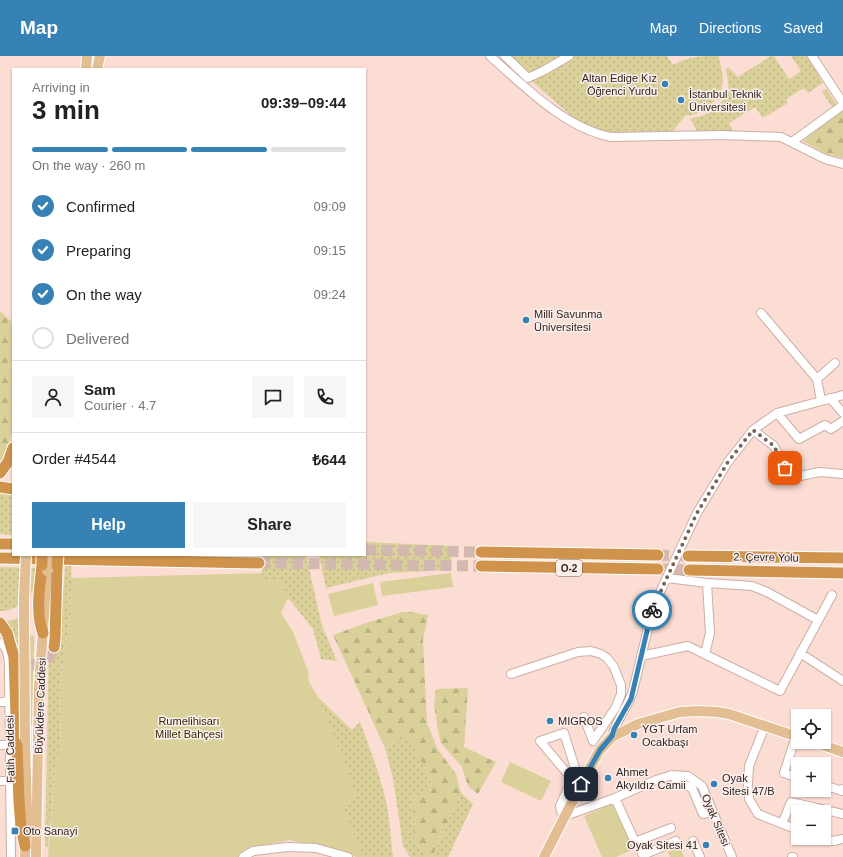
<!DOCTYPE html>
<meta charset="utf-8">
<style>
body{margin:0;font-family:Helvetica,sans-serif;background:#f6f6f6;color:#222;height:100vh;display:flex;flex-direction:column;font-size:15px;white-space:nowrap}
*{box-sizing:border-box;margin:0}
p{font-size:13px;color:#767676}
.icon{flex:none;width:22px;height:22px;fill:none;stroke:currentColor;stroke-width:2;stroke-linecap:round;stroke-linejoin:round}
.map{position:relative;flex:1;overflow:hidden}
.sheet{position:absolute;left:12px;top:12px;width:354px;height:488px;display:flex;flex-direction:column;background:#fff;border-radius:0px;box-shadow:0 1px 3px #0004}
.sheet>*{flex:none}
.buttons{position:absolute;left:791px;top:653px;display:grid;gap:8px}
.buttons a{display:grid;place-items:center;width:40px;height:40px;border-radius:0px;background:#fff;box-shadow:0 1px 3px #0004;font-size:20px}
.pin{position:absolute;display:grid;place-items:center;width:34px;height:34px;color:#fff;margin:-17px;border-radius:8px;box-shadow:0 2px 6px #0006}
.courier{position:absolute;display:grid;place-items:center;width:40px;height:40px;margin:-20px;border:3px solid #3682b5;border-radius:50%;background:#fff;color:#222;box-shadow:0 1px 5px #0007}
.head em{font-style:normal;font-weight:700}
.head div{display:flex;flex-direction:column-reverse}
.head{display:flex;align-items:center;justify-content:space-between;height:68px;padding:0 20px}
h1{font-size:26px;font-weight:700;line-height:30px}
.bar{display:grid;grid-template-columns:repeat(4,1fr);gap:6px 4px;align-content:center;height:48px;padding:0 20px}
.bar i{height:5px;border-radius:3px;background:#e0e0e0}
.bar .on{background:#3682b5}
.bar p{grid-column:span 4}
.line{display:flex;align-items:center;gap:10px;padding:0 20px;border-top:1px solid #e0e0e0}
.line div{flex:1}
.round{display:grid;place-items:center;flex:none;width:42px;height:42px;border-radius:0px;background:#f6f6f6}
ol{padding:0 20px;list-style:none}
li{display:flex;align-items:center;gap:12px;height:44px}
li p{margin-inline-start:auto}
li .icon{padding:4px;border-radius:50%;background:#3682b5;color:#fff;stroke-width:4}
li:last-child{color:#767676}
li i{width:22px;height:22px;border:2px solid #e0e0e0;border-radius:50%}
.button{display:flex;gap:8px;margin-top:auto;padding:8px 20px}
.button a{flex:1;height:46px;border-radius:0px;background:#3682b5;color:#fff;font-size:16px;font-weight:700;line-height:46px;text-align:center}
.button a+a{background:#f6f6f6;color:#222}
header{display:flex;align-items:center;gap:24px;box-sizing:border-box;height:56px;padding:0 20px;background:#3682b5;color:#fff}
header strong{font-size:19px}
nav{display:flex;gap:22px;margin-inline-start:auto;font-size:14px}
.map>svg:first-child{display:block}
</style>
<header>
<strong>Map</strong>
<nav><a>Map</a><a>Directions</a><a>Saved</a></nav>
</header>
<div class="map">
<svg width="843" height="801" viewBox="0 0 843 801">
<defs>
<pattern id="grass-dots" width="8" height="8" patternUnits="userSpaceOnUse"><rect width="8" height="8" fill="#d9d09a"/><path d="M2 2h.1M6 6h.1" fill="none" stroke="#bbb284" stroke-width="1.8" stroke-linecap="round"/></pattern>
<pattern id="forest-firs" width="22" height="20" patternUnits="userSpaceOnUse"><rect width="22" height="20" fill="#d9d09a"/><path d="M5 1l3.5 6h-7zM16 11l3.5 6h-7z" fill="#bbb284"/></pattern>
</defs>
<rect width="100%" height="100%" fill="#fcddd4"/>
<!-- grass -->
<path fill="url(#grass-dots)" d="M503,0H667L673,9C689,0 701,0 719,0L723,22L721,36L709,51L696,58L685,60L673,75L606,77L575,63Z
M771,0H774L789,23L801,15L791,0H807L823,27L808,37L804,32L786,43L788,47L763,62L755,51L729,67L734,76L697,75L690,63C713,58 717,53 729,34L726,14L728,11L738,21Z
M826,33L837,49L833,52L822,36Z
M0,435L13,436V479L0,478Z
M365,486L454,490L449,514L389,517L326,532L319,499H365Z
M66,499H72L70,558L59,635L61,688L55,713L48,792L45,789L49,585L53,521L59,591Z
M263,499H306L322,570L337,605L321,603L313,573L288,542L261,525Z
M0,511L36,512C36,518 36,525 34,531C30,543 14,556 0,555Z
M19,562L20,618L4,566Z
M29,579L34,580L32,670L30,669Z
M318,641L352,674L360,666C371,695 382,724 388,755C390,770 391,786 393,801H364L344,754L355,739L340,695Z
M407,680L427,716L432,731L414,785L427,801H410L403,790L393,722L385,692Z
M461,737L473,748L448,801H432Z"/>
<!-- forest -->
<path fill="url(#forest-firs)" d="M843,51V102L827,98L803,85Z
M0,255L13,267V375L5,399L0,408Z
M403,556H410L428,559L423,584L427,667L437,692L456,718L461,737L432,801H427L414,785L413,742L432,731L427,716L407,680L385,692L333,579L366,567Z
M468,632L464,691L496,706L478,738L468,730L462,711L441,687L438,675L434,648L436,633Z"/>
<!-- green -->
<path fill="#d9d09a" d="M262,517V525H281L288,542L281,557L293,576L308,615L309,626L318,641L340,695L355,739L344,754L364,801H357L289,784L248,793L244,795L240,801H48L55,713L61,687L59,635L70,558L71,522Z
M451,517L453,531L382,540L380,526Z
M373,527L378,549L334,560L328,538Z
M510,706L551,725L541,745L501,726Z
M614,747L634,793L616,801H602L584,760Z
M680,791L684,801H670L668,796Z"/>
<g fill="none" stroke-linecap="round" stroke-linejoin="round">
<!-- highway-tunnel -->
<path stroke="#d3b8b0" stroke-width="11" stroke-dasharray="11 5.5" stroke-linecap="butt" d="M365,494L481,496
M658,499L688,500
M259,507L481,510
M658,513L689,514
M16,605C25,612 42,610 50,600C51,598 53,594 54,591"/>
<!-- minor casing -->
<g stroke="#ccaea5" stroke-width="10">
<path id="minor" d="M490,0C525,31 565,72 611,81L722,79L781,81L825,103L843,108
M505,0L528,22L543,15L569,0
M812,0L843,47
M792,86L843,49
M761,257L817,323L821,344
M817,323L835,307
M830,342L843,357
M777,357L799,383L825,369L831,373L843,365
M753,374L774,390L790,422L820,416L843,418
M667,522L707,527L752,530L767,536L818,564
M0,587C10,592 9,609 9,619L11,801
M800,597L843,625
M705,598L710,577L707,527
M641,600L688,590L780,635L832,539
M511,618L578,596L591,595L601,598L607,602L614,611L621,629V638L616,651L593,685L584,661
M0,646L10,645
M765,670L749,710L748,728L749,743L758,758L798,774
M796,680L784,717L798,722
M612,681C616,664 628,651 633,635L653,551L697,457L728,406L753,374L777,357L843,339
M0,689H10
M672,719L678,726L692,732L703,758L713,756
M572,723L540,685L564,677L576,715L560,750L561,755L565,760L615,742L656,724L672,719L688,720L702,730L732,801
M0,725H11
M824,729L842,735L843,733
M615,742L635,786L639,791L643,799L676,785
M782,768L791,746L843,758
M820,782L834,785L843,783
M693,785L700,801
M635,786L671,772
M243,801L253,795L288,791L316,792L348,801
M792,801H793"/>
</g>
<!-- major casing -->
<g stroke="#fff" stroke-width="12">
<path id="major" d="M86,13L87,0
M97,13L100,0
M25,683L27,758L25,801
M814,686L843,696
M36,801L39,632L47,515
M544,801L587,717L600,694L612,681L638,668L680,656L698,655L717,656L729,658L798,681"/>
</g>
<!-- highway casing -->
<g stroke="#fff" stroke-width="13">
<path id="highway" d="M0,417L8,406L13,392
M0,431L13,433
M0,488H13
M481,496L658,499
M688,500L843,502
M0,502L259,507
M42,509C40,530 35,557 43,577
M481,510L658,513
M689,514L843,517
M0,567L7,577L14,601L19,746L21,771L25,790
M54,591L55,584L57,511"/>
</g>
<!-- minor -->
<use href="#minor" stroke="#fff" stroke-width="8"/>
<!-- major -->
<use href="#major" stroke="#e3be93" stroke-width="10"/>
<!-- highway -->
<use href="#highway" stroke="#d0934b" stroke-width="11"/>
<!-- major-bridge casing -->
<g stroke="#fff" stroke-width="12" stroke-linecap="butt">
<path id="major-bridge" d="M47,515L49,499
M25,683L24,542L26,499"/>
</g>
<!-- highway-bridge casing -->
<g stroke="#fff" stroke-width="13" stroke-linecap="butt">
<path id="highway-bridge" d="M42,509V499
M57,511L58,499"/>
</g>
<!-- major-bridge -->
<use href="#major-bridge" stroke="#e3be93" stroke-width="10"/>
<!-- highway-bridge -->
<use href="#highway-bridge" stroke="#d0934b" stroke-width="11"/>
</g>
<g fill="none" stroke-linecap="round" stroke-linejoin="round">
<!-- done -->
<path stroke="#776560" stroke-width="4" stroke-dasharray="0 7.2" d="M652,554L697,457L728,406L753,374L774,390L785,412"/>
<!-- route -->
<path stroke="#3682b5" stroke-width="5" d="M581,728L600,694L612,680L614,673L631,643L652,554"/>
</g>
<!-- markers -->
<g fill="#3682b5" stroke="#fcefeb" stroke-width="1.5">
<circle cx="665" cy="28" r="4"/>
<circle cx="681" cy="44" r="4"/>
<circle cx="526" cy="264" r="4"/>
<circle cx="550" cy="665" r="4"/>
<circle cx="634" cy="679" r="4"/>
<circle cx="608" cy="722" r="4"/>
<circle cx="714" cy="728" r="4"/>
<rect x="11" y="771" width="8" height="8" rx="2"/>
<circle cx="706" cy="789" r="4"/>
</g>
<g text-anchor="middle" stroke-width="3" stroke-linejoin="round" paint-order="stroke">
<!-- shield labels -->
<rect fill="#fcefeb" stroke="#6d615e" stroke-width="1" x="556" y="504" width="26" height="16" rx="3"/>
<g font-size="10" font-weight="bold" fill="#302421">
<text x="569" y="516">O-2</text>
</g>
<!-- poi labels -->
<g font-size="11" fill="#302421" stroke="#fcefeb" text-anchor="start">
<text x="657" y="26" text-anchor="end">Altan Edige Kız<tspan x="657" dy="13">Öğrenci Yurdu</tspan></text>
<text x="689" y="42">İstanbul Teknik<tspan x="689" dy="13">Üniversitesi</tspan></text>
<text x="534" y="262">Milli Savunma<tspan x="534" dy="13">Üniversitesi</tspan></text>
<text x="558" y="669">MIGROS</text>
<text x="642" y="677">YGT Urfam<tspan x="642" dy="13">Ocakbaşı</tspan></text>
<text x="616" y="720">Ahmet<tspan x="616" dy="13">Akyıldız Camii</tspan></text>
<text x="722" y="726">Oyak<tspan x="722" dy="13">Sitesi 47/B</tspan></text>
<text x="23" y="779">Oto Sanayi</text>
<text x="698" y="793" text-anchor="end">Oyak Sitesi 41</text>
</g>
<!-- street labels -->
<g font-size="11" fill="#302421" stroke="#fcefeb">
<text transform="translate(766 501) rotate(1)" y="4">2. Çevre Yolu</text>
<text transform="translate(40 650) rotate(-88)" y="4">Büyükdere Caddesi</text>
<text transform="translate(10 693) rotate(-91)" y="4">Fatih Caddesi</text>
<text transform="translate(716 764) rotate(67)" y="4">Oyak Sitesi</text>
</g>
<!-- park labels -->
<g font-size="11" fill="#322b07" stroke="#fcefeb">
<text x="189" y="669">Rumelihisarı<tspan x="189" dy="13">Millet Bahçesi</tspan></text>
</g>
</g>
</svg>
<div class="buttons">
<a><svg class="icon" aria-label="locate" viewBox="0 0 24 24"><circle cx="12" cy="12" r="6"/><path d="M12 2v4M12 18v4M2 12h4M18 12h4"/></svg></a>
<a>+</a>
<a>−</a>
</div>
<div class="pin" style="left:785px;top:412px;background:#ea580c"><svg class="icon" aria-label="bag" viewBox="0 0 24 24"><path d="M5 8h14l-1 12H6zM9 8a3 3 0 0 1 6 0"/></svg></div>
<div class="pin" style="left:581px;top:728px;background:#1f2937"><svg class="icon" aria-label="home" viewBox="0 0 24 24"><path d="M3 11l9-7 9 7M6 9v11h12V9"/></svg></div>
<div class="courier" style="left:652px;top:554px"><svg class="icon" aria-label="bike" viewBox="0 0 24 24"><circle cx="6" cy="16" r="4"/><circle cx="18" cy="16" r="4"/><path d="M6 16l4-8h5l3 8M10 8l3 8H6M13 5h3"/></svg></div>
<section class="sheet">
<div class="head"><div><h1>3 min</h1><p>Arriving in</p></div><em>09:39–09:44</em></div>
<div class="bar"><i class="on"></i><i class="on"></i><i class="on"></i><i></i><p>On the way · 260 m</p></div>
<ol>
<li><svg class="icon" aria-label="check" viewBox="0 0 24 24"><path d="M5 12l5 5 9-10"/></svg>Confirmed<p>09:09</p></li>
<li><svg class="icon" aria-label="check" viewBox="0 0 24 24"><path d="M5 12l5 5 9-10"/></svg>Preparing<p>09:15</p></li>
<li><svg class="icon" aria-label="check" viewBox="0 0 24 24"><path d="M5 12l5 5 9-10"/></svg>On the way<p>09:24</p></li>
<li><i></i>Delivered</li>
</ol>
<div class="line" style="height:72px"><a class="round"><svg class="icon" aria-label="person" viewBox="0 0 24 24"><circle cx="12" cy="8" r="4"/><path d="M4 21q1-7 8-7t8 7"/></svg></a><div><b>Sam</b><p>Courier · 4.7</p></div><a class="round"><svg class="icon" aria-label="chat" viewBox="0 0 24 24"><path d="M4 5h16v11H9l-5 4z"/></svg></a><a class="round"><svg class="icon" aria-label="phone" viewBox="0 0 24 24"><path d="M5 4h4l2 5-3 2q2 4 5 5l2-3 5 2v4C11 20 4 13 5 4z"/></svg></a></div>
<div class="line" style="height:52px"><div>Order #4544</div><b>₺644</b></div>
<div class="button"><a>Help</a><a>Share</a></div>
</section>
</div>
